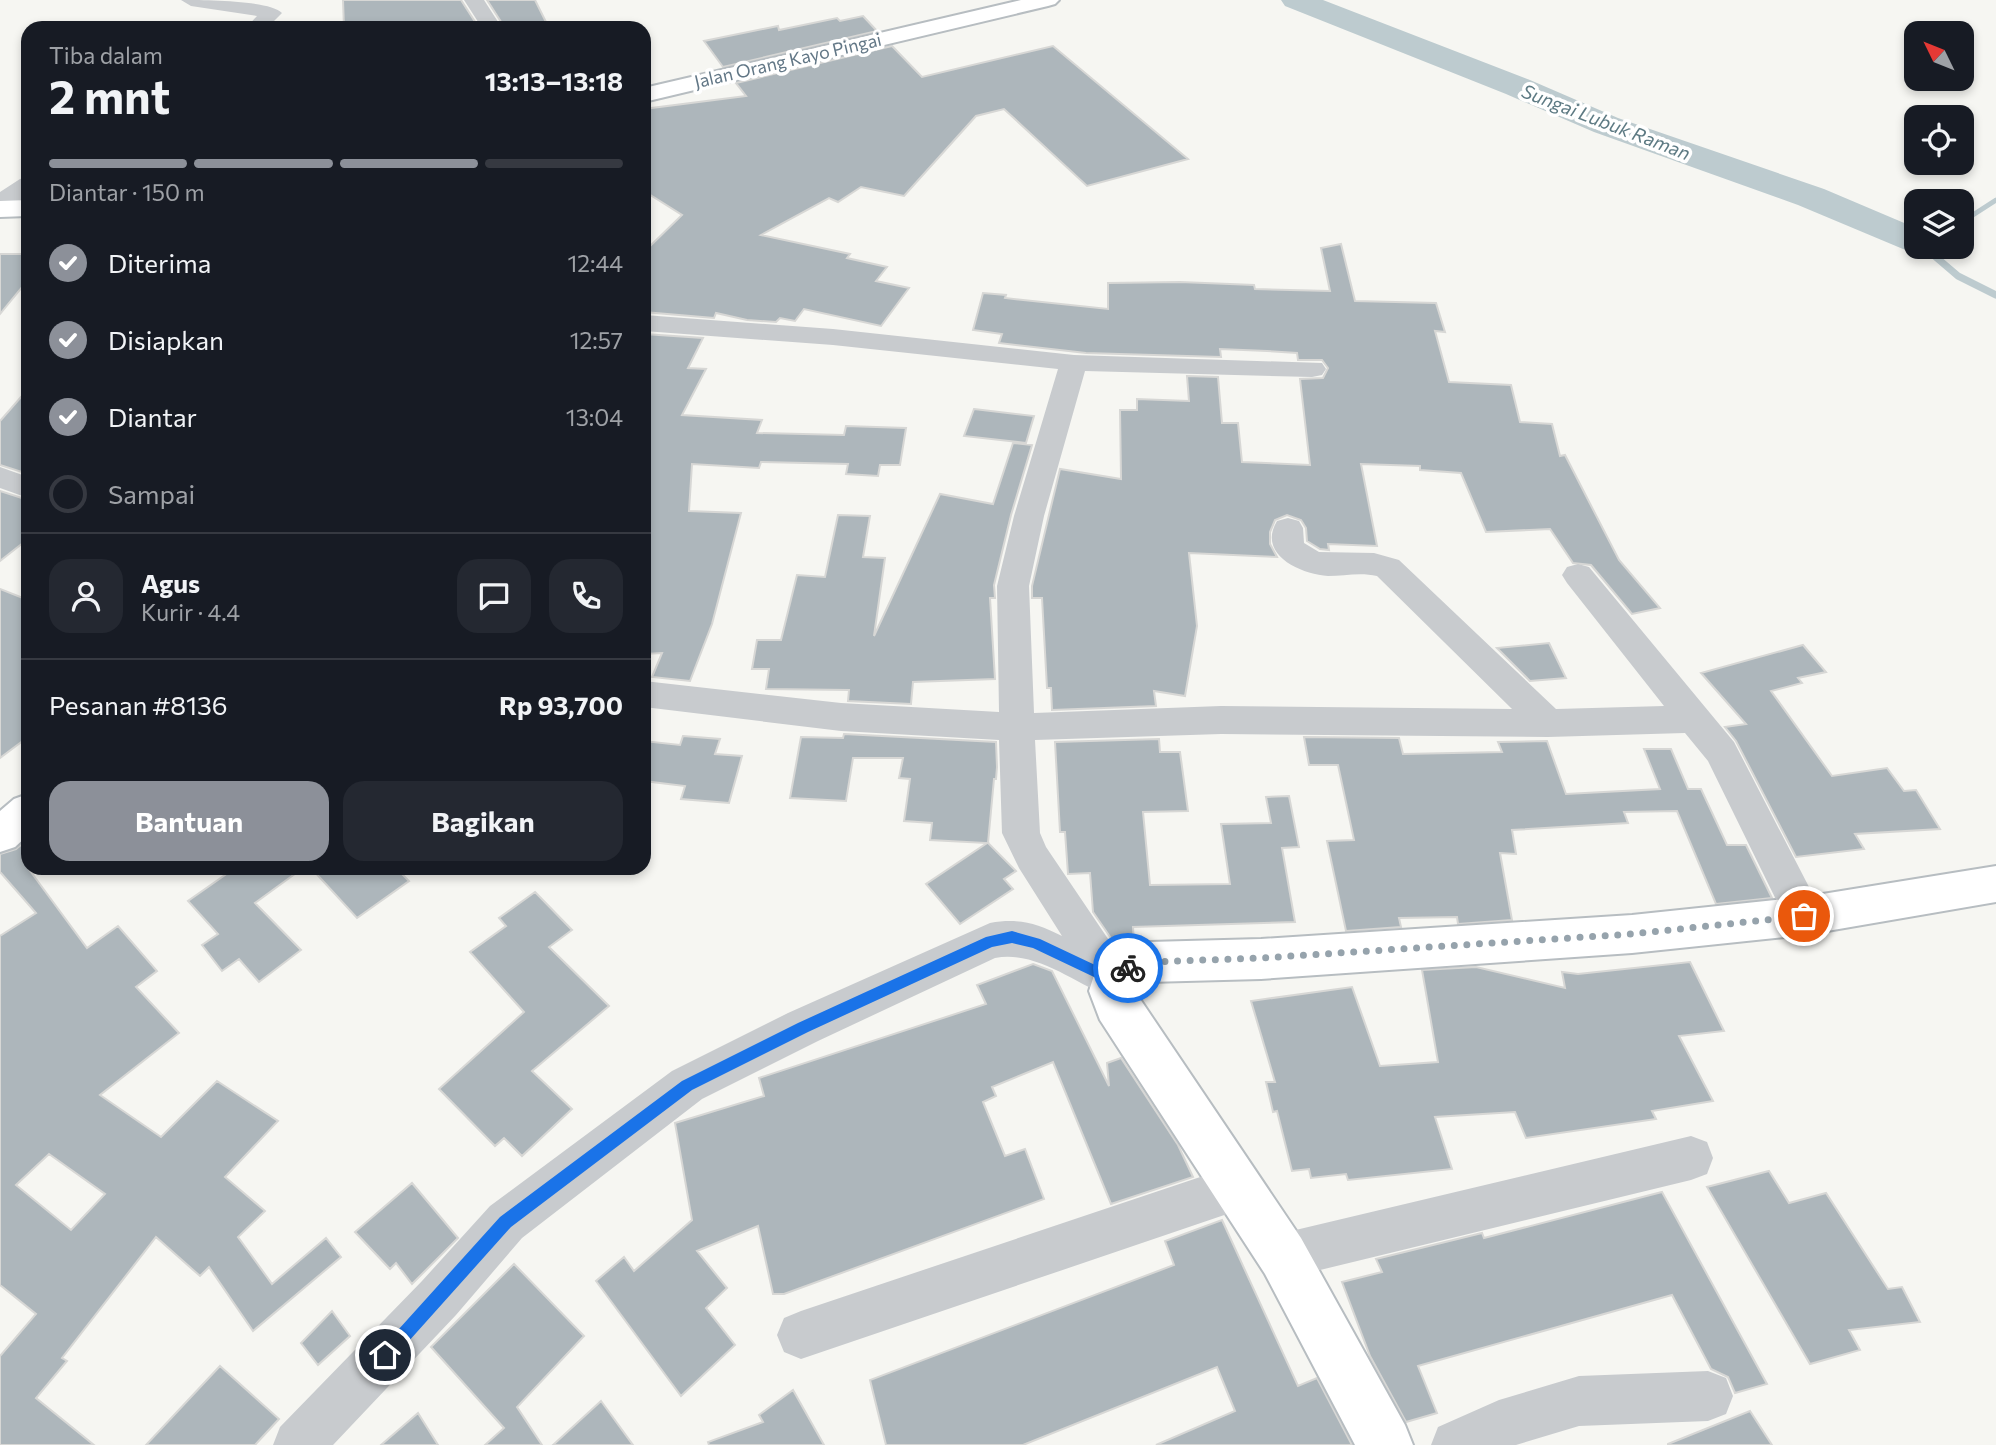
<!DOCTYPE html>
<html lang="id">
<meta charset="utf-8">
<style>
body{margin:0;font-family:Commissioner,sans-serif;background:#242831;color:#f1f3f6;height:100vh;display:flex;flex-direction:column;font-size:26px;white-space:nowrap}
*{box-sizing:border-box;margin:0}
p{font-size:23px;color:#9ea1a6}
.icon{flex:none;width:38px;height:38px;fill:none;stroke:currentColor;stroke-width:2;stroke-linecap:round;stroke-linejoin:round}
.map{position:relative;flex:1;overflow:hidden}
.panel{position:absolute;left:21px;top:21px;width:630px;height:854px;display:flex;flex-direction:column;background:#171b24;border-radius:21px;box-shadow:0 4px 10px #0003}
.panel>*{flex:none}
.needle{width:46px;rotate:313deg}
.tools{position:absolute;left:1904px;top:21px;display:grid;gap:14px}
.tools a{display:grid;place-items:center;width:70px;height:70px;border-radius:14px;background:#171b24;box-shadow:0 4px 10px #0003;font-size:35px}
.pin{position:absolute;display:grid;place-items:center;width:60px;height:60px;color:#fff;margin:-30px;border:4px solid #fff;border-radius:50%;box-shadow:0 2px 7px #0007}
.courier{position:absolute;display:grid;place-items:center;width:70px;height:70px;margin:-35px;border:5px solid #1a73e8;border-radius:50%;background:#fff;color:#222;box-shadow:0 2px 9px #0007}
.overview em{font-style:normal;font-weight:700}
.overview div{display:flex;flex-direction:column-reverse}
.overview{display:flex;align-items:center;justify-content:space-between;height:119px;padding:0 28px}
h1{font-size:46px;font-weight:700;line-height:52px}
.bar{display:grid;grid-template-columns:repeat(4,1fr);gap:10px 7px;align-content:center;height:84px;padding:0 28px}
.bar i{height:9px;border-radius:5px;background:#363941}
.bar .on{background:#8c9099}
.bar p{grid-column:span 4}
.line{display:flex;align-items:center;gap:18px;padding:0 28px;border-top:2px solid #363941}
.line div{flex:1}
.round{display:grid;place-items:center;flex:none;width:74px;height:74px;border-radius:21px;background:#242831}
ol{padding:0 28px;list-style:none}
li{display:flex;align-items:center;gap:21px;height:77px}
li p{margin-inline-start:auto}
li .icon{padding:7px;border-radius:50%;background:#8c9099;color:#fff;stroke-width:4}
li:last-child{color:#9ea1a6}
li i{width:38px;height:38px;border:4px solid #363941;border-radius:50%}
.primary-button{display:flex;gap:14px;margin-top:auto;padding:14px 28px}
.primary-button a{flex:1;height:80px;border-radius:21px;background:#8c9099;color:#fff;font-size:28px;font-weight:700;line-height:80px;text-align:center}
.primary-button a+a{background:#242831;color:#f1f3f6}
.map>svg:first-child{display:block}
</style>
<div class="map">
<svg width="1996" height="1445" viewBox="0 0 1996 1445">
<rect width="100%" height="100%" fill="#f6f6f2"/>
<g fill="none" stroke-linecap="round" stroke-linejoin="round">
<!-- stream-far1 -->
<path stroke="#bdcbcf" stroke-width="5" d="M1962,222L1996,200"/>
<!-- stream -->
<path stroke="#bdcbcf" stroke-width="7" d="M1924,247L1958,276L1996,295"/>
<!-- river -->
<path fill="#bdcbcf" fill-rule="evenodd" d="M1281,0H1323L1530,80L1618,118L1824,189L1916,228V247H1931L1916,252L1903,249L1798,205L1594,132L1506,94L1285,6Z"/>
</g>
<!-- building -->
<path fill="#adb6bb" stroke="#d7d7d5" stroke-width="2" fill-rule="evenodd" d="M343,0H461L479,28H344Z
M487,0H535L549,28H505Z
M863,16L877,31L723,67L704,41L778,26L779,30L837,18L840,21Z
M892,46L922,77L1053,46L1188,159L1087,186L1004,109L976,116L904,196L861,187L838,202L829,198L761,235L850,254L847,258L887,267L876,281L909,288L881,326L804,309L795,321L780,318L776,322L747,320L716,313L714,318L644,312V252L682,215L644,191V109L746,96L736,83Z
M1341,244L1355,301L1436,303L1445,332L1435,331L1449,382L1511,385L1520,422L1552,424L1560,456L1565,455L1619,560L1660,608L1632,614L1591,565L1573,563L1550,529L1486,532L1461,473L1420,470V466L1361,464L1377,546L1328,544L1329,550L1320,549L1307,541L1306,528L1301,520L1287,515L1275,520L1270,532V544L1277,557L1189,553L1197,626L1185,696L1154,691L1156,706L1052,710L1051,688H1047L1042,598H1032V586L1060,469L1121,479L1120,410H1137V399L1189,401L1187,376L1218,377L1222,423H1238L1242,462L1310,465L1300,379L1323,378L1328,368L1322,360H1298L1297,353L1267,351L1220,349L1221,357L1086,353L999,343L1002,334L973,330L983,293L1006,295L1005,298L1108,309V283L1180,282L1254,285L1255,289L1330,291L1321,248Z
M0,254H28V280L0,314Z
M644,334L703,338L688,368L706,369L682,415L762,420L757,433L844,435L846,426L906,428L900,465H880L878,476L846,474L848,464L761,462L759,468L692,464L689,511L741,513L712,624L690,681L652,677L662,653L644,654Z
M28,389V474L0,465V421Z
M974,409L1034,416L1026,443L964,436Z
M1013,443L1032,445L1011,515L994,585L995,598H990L995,679L913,682L911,704L848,701L849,690L766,689L769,669H752L757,640H781L797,575L825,577L838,515L870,516L863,557L885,558L874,636L940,494L993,504Z
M0,491L28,500V539L0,561Z
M0,589L28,600V737L0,758Z
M1549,643L1566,678L1530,681L1497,648Z
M1803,645L1826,672L1798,678L1802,683L1771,691L1832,776L1887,768L1904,791L1916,790L1940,829L1855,834L1864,849L1796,857L1736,741L1725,727L1746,724L1701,673Z
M844,734L996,742L997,767L996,779H994L988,843L1016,871L1004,879L1013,889L960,924L926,884L987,843L930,840L932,823L904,821L910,779L899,778L903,758H853L846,801L790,798L801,737L843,738Z
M683,736L720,739L715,754L742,756L729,803L681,799L685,786L644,781V741L680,745Z
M1304,737L1399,738L1403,754L1502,752L1498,742L1547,741L1566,794L1660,789L1644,749H1671L1688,789H1701L1727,845H1746L1772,898L1716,904L1677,811L1624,812L1628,823L1512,830L1516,854L1500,853L1512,920L1458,924L1457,917L1399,918L1401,927L1346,931L1327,841L1354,840L1338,765H1309Z
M1159,739L1160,752H1180L1188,811L1143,812L1150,885L1230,884L1221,824L1271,823L1266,797L1289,796L1299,847L1282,848L1295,922L1133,927L1134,944L1117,947L1093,912L1090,873L1068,874L1065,832H1060L1055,742Z
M28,839V868L87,948L118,926L157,971L136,987L179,1033L100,1095L161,1137L217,1081L278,1121L225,1177L265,1211L238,1237L272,1284L326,1238L341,1257L253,1331L209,1267L200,1276L156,1237L62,1358L67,1361L36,1398L94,1445H0V1356L36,1314L0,1285V936L36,913L0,872V854L16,849ZM49,1154L105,1194L71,1230L16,1185Z
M235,868H303L255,903L301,950L259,982L239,959L222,971L202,945L218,934L188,901Z
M311,868H396L409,881L357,918Z
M535,892L572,930L549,947L609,1006L532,1071L572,1109L522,1156L504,1138L495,1146L439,1089L524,1012L470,952L506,926L499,918Z
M1690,962L1724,1031L1679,1036L1713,1101L1652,1111L1656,1119L1526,1138L1515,1112L1435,1117L1452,1169L1348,1180L1346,1174L1311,1178L1309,1169L1292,1171L1277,1111L1273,1112L1266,1082H1275L1251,1001L1352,987L1380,1066L1438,1062L1422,970L1476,967L1565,988L1562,972L1578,974Z
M1033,964L1052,971L1109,1086L1107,1063L1121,1058L1178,1145L1193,1177L1111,1204L1053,1062L992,1087L996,1096L983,1102L1005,1156L1025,1149L1044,1199L784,1294H773L758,1226L697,1251L727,1288L706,1308L735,1345L681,1396L596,1281L624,1257L634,1271L692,1220L675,1123L764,1096L759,1078L986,1004L977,985Z
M1769,1171L1789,1203L1826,1193L1888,1289L1902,1287L1920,1322L1849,1330L1860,1350L1810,1364L1707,1187Z
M412,1183L458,1238L412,1284L396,1263L390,1269L355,1232Z
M1662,1192L1767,1384L1735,1393L1728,1377L1711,1369L1672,1295L1418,1366L1437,1413L1406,1422L1370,1356L1342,1282L1382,1272L1376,1259L1482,1233L1484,1238Z
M1222,1220L1298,1386L1317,1378L1352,1445H1156L1235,1411L1217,1367L1023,1445H886L870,1380L1174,1265L1165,1241Z
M514,1264L584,1336L517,1407L542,1445H485L504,1428L431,1347Z
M332,1311L350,1336L318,1365L301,1343Z
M220,1366L279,1419L255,1445H146Z
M793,1390L824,1445H709L708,1442L763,1422L759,1415Z
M601,1401L633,1445H553Z
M1750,1411L1772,1445H1668V1444Z
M418,1413L438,1445H381Z"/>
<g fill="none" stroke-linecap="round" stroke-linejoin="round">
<!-- secondary casing -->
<g stroke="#b7bdc1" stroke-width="4">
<path id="secondary" d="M1021,0H1059L1055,4L1048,6L644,102V88Z
M28,200V216L0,217V201Z
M28,794V835L15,847L0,852V811L14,799Z
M1996,866V902L1804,935L1632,953L1261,979L1149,982L1134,990L1301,1238L1405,1425L1413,1445H1355L1265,1274L1100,1020L1089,991L1097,966L1112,954L1149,942L1261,939L1632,915L1804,897Z"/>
</g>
<!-- street -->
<path fill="#c8cbce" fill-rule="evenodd" d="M181,0C201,0 270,0 282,13L267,28H246L257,16L191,6Z
M464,0H484L502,28H482Z
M28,177V195L8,208L0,210V192L20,179Z
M644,315L833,329L1074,355L1322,363L1326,369L1322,375L1312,377L1085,371L1044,516L1029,586L1034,713L1221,706L1512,709L1377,576C1360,572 1344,576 1328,576C1299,574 1257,554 1277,521L1288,518L1299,521L1303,528L1304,543L1319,552L1374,553L1399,560L1556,709L1664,706L1567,583L1562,575L1567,567L1578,564L1589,567L1734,742L1824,916L1818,928L1804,933L1790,928L1708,761L1685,733L1548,737L1221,734L1035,740L1040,833L1046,847L1127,967L1133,980L1127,993L1113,998C1075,984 1037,950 995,958L818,1041L702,1099L522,1238L456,1315L333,1445H273L280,1427L422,1281L490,1206L672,1071L788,1013L990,923C1018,918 1036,923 1062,936L1019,868L1002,833L999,740L841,731L644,707V681L841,703L999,712L997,586L1014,516L1058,369L833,345L644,331Z
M0,467L28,477V498L0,488Z
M1691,1136L1707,1142L1713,1158L1707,1174L1691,1180L1283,1279L1266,1273L1260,1256L1266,1239L1283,1233Z
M1239,1164L1255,1171L1262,1187L1255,1203L1239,1210L801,1359L784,1352L777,1335L784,1318L801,1311Z
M1708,1371L1726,1378L1733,1396L1726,1414L1708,1421L1579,1426L1516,1445H1431L1438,1427L1499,1400L1579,1376Z"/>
<!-- secondary -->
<use href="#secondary" fill="#fff" fill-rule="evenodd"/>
</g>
<!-- route -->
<path fill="#1a73e8" d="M1012,931L1040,939L1112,973L1128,962L1135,968L1113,986L1033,948L1012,943L992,947L808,1032L692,1090L511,1227L391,1361L385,1363L380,1361L377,1355L380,1350L500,1217L682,1081L798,1023L986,937Z"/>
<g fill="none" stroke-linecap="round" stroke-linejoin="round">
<!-- done -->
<path stroke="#96a3ac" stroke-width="7" stroke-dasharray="0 12.6" d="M1128,968L1149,962L1261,958L1632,934L1804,916"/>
</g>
<g text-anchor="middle" stroke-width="7" stroke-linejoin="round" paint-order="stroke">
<!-- far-street labels -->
<g font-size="18" fill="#627786" stroke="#fff">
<text transform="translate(788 61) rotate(-13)" y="6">Jalan Orang Kayo Pingai</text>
</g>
<!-- far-water labels -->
<g font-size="19" font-style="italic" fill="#5d7a83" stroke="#fff">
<text transform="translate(1606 122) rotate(21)" y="7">Sungai Lubuk Raman</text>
</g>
</g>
</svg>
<div class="tools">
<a><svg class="needle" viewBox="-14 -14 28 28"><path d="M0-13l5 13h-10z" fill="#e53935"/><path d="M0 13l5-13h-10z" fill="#9ea1a6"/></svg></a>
<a><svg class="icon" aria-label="locate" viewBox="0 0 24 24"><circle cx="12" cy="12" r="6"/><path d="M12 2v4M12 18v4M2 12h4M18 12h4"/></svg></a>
<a><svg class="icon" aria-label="layers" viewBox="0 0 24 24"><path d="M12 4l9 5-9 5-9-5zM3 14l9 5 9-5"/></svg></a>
</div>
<div class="pin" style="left:1804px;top:916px;background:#ea580c"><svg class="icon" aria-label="bag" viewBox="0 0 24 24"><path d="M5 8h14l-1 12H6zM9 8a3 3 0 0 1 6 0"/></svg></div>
<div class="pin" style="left:385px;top:1355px;background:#1f2937"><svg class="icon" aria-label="home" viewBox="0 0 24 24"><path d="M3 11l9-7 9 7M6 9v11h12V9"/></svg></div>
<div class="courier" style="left:1128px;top:968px"><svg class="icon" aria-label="bike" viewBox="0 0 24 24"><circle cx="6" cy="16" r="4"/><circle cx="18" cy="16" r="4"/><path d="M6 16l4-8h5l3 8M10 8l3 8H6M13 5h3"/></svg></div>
<section class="panel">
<div class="overview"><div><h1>2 mnt</h1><p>Tiba dalam</p></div><em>13:13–13:18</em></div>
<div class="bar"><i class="on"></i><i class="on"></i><i class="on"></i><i></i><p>Diantar · 150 m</p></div>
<ol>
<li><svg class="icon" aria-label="check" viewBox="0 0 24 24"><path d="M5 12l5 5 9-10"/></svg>Diterima<p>12:44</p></li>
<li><svg class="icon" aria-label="check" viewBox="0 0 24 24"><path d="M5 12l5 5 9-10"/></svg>Disiapkan<p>12:57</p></li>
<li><svg class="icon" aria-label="check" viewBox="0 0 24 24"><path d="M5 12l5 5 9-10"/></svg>Diantar<p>13:04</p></li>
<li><i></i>Sampai</li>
</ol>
<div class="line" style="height:126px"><a class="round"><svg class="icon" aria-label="person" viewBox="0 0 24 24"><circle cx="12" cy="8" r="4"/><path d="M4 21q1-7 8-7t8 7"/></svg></a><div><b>Agus</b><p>Kurir · 4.4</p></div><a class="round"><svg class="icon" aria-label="chat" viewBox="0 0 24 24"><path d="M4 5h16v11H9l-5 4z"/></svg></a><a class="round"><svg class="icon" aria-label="phone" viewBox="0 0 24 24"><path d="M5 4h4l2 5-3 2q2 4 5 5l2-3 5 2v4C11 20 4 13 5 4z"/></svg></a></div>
<div class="line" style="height:91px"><div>Pesanan #8136</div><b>Rp 93,700</b></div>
<div class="primary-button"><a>Bantuan</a><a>Bagikan</a></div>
</section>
</div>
